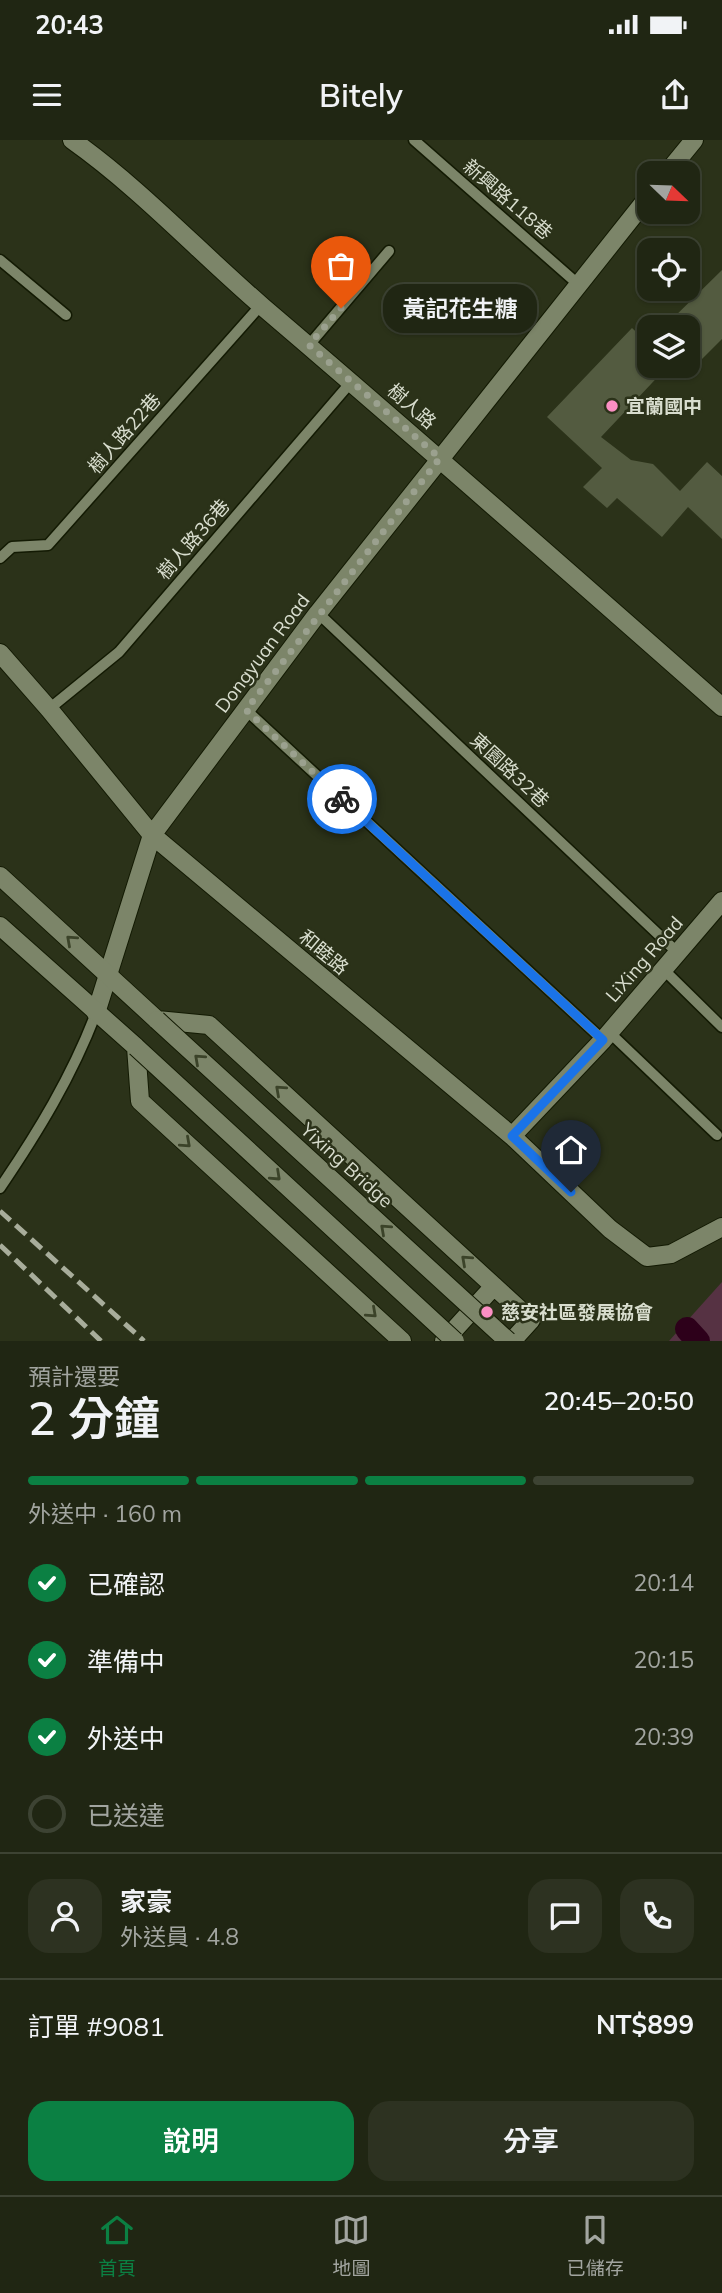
<!DOCTYPE html>
<html lang="zh-TW">
<meta charset="utf-8">
<style>
body{margin:0;font-family:Mulish,"Noto Sans TC",sans-serif;background:#2d3221;color:#f1f3f6;height:100vh;display:flex;flex-direction:column;font-size:26px;white-space:nowrap}
*{box-sizing:border-box;margin:0}
p{font-size:23px;color:#a2a5a0}
.icon{flex:none;width:38px;height:38px;fill:none;stroke:currentColor;stroke-width:2;stroke-linecap:round;stroke-linejoin:round}
.map{position:relative;height:1201px;overflow:hidden}
.drawer{display:flex;flex-direction:column;background:#202613;flex:1}
.drawer>*{flex:none}
.needle{width:46px;rotate:113deg}
.buttons{position:absolute;left:637px;top:21px;display:grid;gap:14px}
.buttons a{display:grid;place-items:center;width:63px;height:63px;border-radius:14px;background:#202613;box-shadow:0 2px 5px #0004,0 0 0 2px #3d4333;font-size:35px}
.pin{position:absolute;display:grid;place-items:center;width:60px;height:60px;color:#fff;margin:-72px -30px;border-radius:50% 50% 50% 0;rotate:-45deg;box-shadow:0 0 7px #0007}
.pin .icon{rotate:45deg}
.courier{position:absolute;display:grid;place-items:center;width:70px;height:70px;margin:-35px;border:5px solid #1a73e8;border-radius:50%;background:#fff;color:#222;box-shadow:0 2px 9px #0007}
.bubble{position:absolute;height:49px;border-radius:21px;background:#202613;box-shadow:0 2px 5px #0004,0 0 0 2px #3d4333;font-size:23px;font-weight:600;line-height:49px;text-align:center}
.overview em{font-style:normal;font-weight:600}
.overview div{display:flex;flex-direction:column-reverse}
.overview{display:flex;align-items:center;justify-content:space-between;height:119px;padding:0 28px}
h1{font-size:46px;font-weight:600;line-height:52px}
.bar{display:grid;grid-template-columns:repeat(4,1fr);gap:10px 7px;align-content:center;height:84px;padding:0 28px}
.bar i{height:9px;border-radius:5px;background:#3d4333}
.bar .selected{background:#0b8043}
.bar p{grid-column:span 4}
.line{display:flex;align-items:center;gap:18px;padding:0 28px;border-top:2px solid #3d4333}
.line div{flex:1}
.round{display:grid;place-items:center;flex:none;width:74px;height:74px;border-radius:21px;background:#2d3221}
ol{padding:0 28px;list-style:none}
li{display:flex;align-items:center;gap:21px;height:77px}
li p{margin-inline-start:auto}
li .icon{padding:7px;border-radius:50%;background:#0b8043;color:#fff;stroke-width:4}
li:last-child{color:#a2a5a0}
li i{width:38px;height:38px;border:4px solid #3d4333;border-radius:50%}
.button{display:flex;gap:14px;margin-top:auto;padding:14px 28px}
.button a{flex:1;height:80px;border-radius:21px;background:#0b8043;color:#fff;font-size:28px;font-weight:600;line-height:80px;text-align:center}
.button a+a{background:#2d3221;color:#f1f3f6}
.status{display:flex;justify-content:space-between;align-items:center;height:49px;padding:0 35px;background:#202613;direction:ltr}
.status svg{height:19px;fill:currentColor}
header{display:flex;justify-content:space-between;align-items:center;height:91px;padding:0 28px;background:#202613;font-size:32px;font-weight:600}
.tab-bar{display:flex;justify-content:space-around;align-items:center;height:98px;border-top:2px solid #3d4333;background:#202613;font-size:19px;color:#a2a5a0}
.tab-bar a{display:grid;justify-items:center;gap:4px}
.tab-bar .selected{color:#0b8043}
.map>svg:first-child{display:block}
</style>
<div class="status"><b>20:43</b><svg viewBox="0 0 49 12"><path d="M0 12V9h3v3zM5 12V6h3v6zM10 12V3h3v9zM15 12V0h3v12zM26 1h20v11H26zM47 4h2v5h-2z"/></svg></div>
<header><svg class="icon" aria-label="menu" viewBox="0 0 24 24"><path d="M4 6h16M4 12h16M4 18h16"/></svg>Bitely<svg class="icon" aria-label="share" viewBox="0 0 24 24"><path d="M12 15V3M7 8l5-5 5 5M5 13v7h14v-7"/></svg></header>
<div class="map">
<svg width="722" height="1201" viewBox="0 0 722 1201">
<rect width="100%" height="100%" fill="#2b3219"/>
<!-- green -->
<path fill="#563243" d="M722,1142V1201H669Z"/>
<g fill="none" stroke-linecap="round" stroke-linejoin="round">
<!-- canal -->
<path stroke="#2d001a" stroke-width="24" d="M687,1189L698,1201"/>
</g>
<!-- building -->
<path fill="#535b40" d="M722,130V199L700,221L688,209V187H664Z
M632,188L649,204V226H668L601,297L631,320L653,324L680,351L707,322L722,336V399L688,367L662,397L617,358L607,368L583,347L602,328L547,277Z"/>
<g fill="none" stroke-linecap="round" stroke-linejoin="round">
<!-- service casing -->
<g stroke="#131a03" stroke-width="13">
<path id="service" d="M414,0L579,145
M0,120L66,175
M309,205L389,111
M0,418L12,407L48,405L261,165
M318,473L678,813
M49,569L119,512L352,241
M246,570L603,900
M662,828L722,887
M609,892L717,995
M0,1048C38,992 72,936 96,873"/>
</g>
<!-- minor casing -->
<g stroke="#131a03" stroke-width="20">
<path id="minor" d="M72,0C141,49 199,112 263,167C418,299 570,433 722,567
M667,33L694,0
M0,513L49,569L152,695L512,996L610,1089L647,1117L671,1114L722,1087
M96,873L152,695L318,473L649,56
M512,996L603,900L722,761"/>
</g>
<!-- tertiary casing -->
<g stroke="#131a03" stroke-width="20">
<path id="tertiary" d="M0,736L157,880L209,885L531,1180L512,1201
M0,786L136,907L140,961L402,1201
M444,1201L494,1146"/>
</g>
<!-- service -->
<use href="#service" stroke="#7c8569" stroke-width="10"/>
<!-- minor -->
<use href="#minor" stroke="#7c8569" stroke-width="18"/>
<!-- tertiary -->
<use href="#tertiary" stroke="#7c8569" stroke-width="18"/>
<!-- rail -->
<path stroke="#a8ad9b" stroke-width="5" stroke-dasharray="14 7" stroke-linecap="butt" d="M0,1071L144,1201
M0,1105L101,1201"/>
<!-- tertiary-bridge casing -->
<g stroke="#131a03" stroke-width="20" stroke-linecap="butt">
<path id="tertiary-bridge" d="M157,880L508,1201
M136,907L455,1201"/>
</g>
<!-- tertiary-bridge -->
<use href="#tertiary-bridge" stroke="#7c8569" stroke-width="18"/>
</g>
<!-- one-way arrows -->
<defs><path id="oneway-chevron" d="M-2-3.5L2.5 0L-2 3.5" fill="none" stroke-width="1.6" stroke-linecap="round" stroke-linejoin="round" transform="scale(1.75)"/></defs>
<g stroke="#3b4329">
<use href="#oneway-chevron" transform="translate(71 800) rotate(-138)"/>
<use href="#oneway-chevron" transform="translate(199 919) rotate(-138)"/>
<use href="#oneway-chevron" transform="translate(280 950) rotate(-138)"/>
<use href="#oneway-chevron" transform="translate(186 1003) rotate(42)"/>
<use href="#oneway-chevron" transform="translate(276 1036) rotate(43)"/>
<use href="#oneway-chevron" transform="translate(385 1089) rotate(-138)"/>
<use href="#oneway-chevron" transform="translate(466 1120) rotate(-138)"/>
<use href="#oneway-chevron" transform="translate(372 1173) rotate(42)"/>
</g>
<g fill="none" stroke-linecap="round" stroke-linejoin="round">
<!-- done -->
<path stroke="#9ba18f" stroke-width="7" stroke-dasharray="0 12.6" d="M341,168L309,205L440,318L246,570L342,659"/>
<!-- route -->
<path stroke="#1a73e8" stroke-width="9" d="M342,659L603,900L512,996L571,1052"/>
</g>
<!-- markers -->
<g fill="#fb8fc3" stroke="#2b3219" stroke-width="2.5">
<circle cx="612" cy="266" r="7"/>
<circle cx="487" cy="1172" r="7"/>
</g>
<g text-anchor="middle" stroke-width="5" stroke-linejoin="round" paint-order="stroke">
<!-- street labels -->
<g font-size="19" fill="#d8ddce" stroke="#2b3219">
<text transform="translate(508 59) rotate(41)" y="7">新興路118巷</text>
<text transform="translate(412 266) rotate(41)" y="7">樹人路</text>
<text transform="translate(124 293) rotate(-49)" y="7">樹人路22巷</text>
<text transform="translate(193 399) rotate(-49)" y="7">樹人路36巷</text>
<text transform="translate(262 513) rotate(-53)" y="7">Dongyuan Road</text>
<text transform="translate(510 630) rotate(43)" y="7">東園路32巷</text>
<text transform="translate(324 812) rotate(40)" y="7">和睦路</text>
<text transform="translate(644 819) rotate(-49)" y="7">LiXing Road</text>
<text transform="translate(347 1025) rotate(42)" y="7">Yixing Bridge</text>
</g>
<!-- poi labels -->
<g font-size="19" font-weight="bold" fill="#d8ddce" stroke="#2b3219" text-anchor="start">
<text x="626" y="273">宜蘭國中</text>
<text x="501" y="1179">慈安社區發展協會</text>
</g>
</g>
</svg>
<div class="buttons">
<a><svg class="needle" viewBox="-14 -14 28 28"><path d="M0-13l5 13h-10z" fill="#e53935"/><path d="M0 13l5-13h-10z" fill="#a2a5a0"/></svg></a>
<a><svg class="icon" aria-label="locate" viewBox="0 0 24 24"><circle cx="12" cy="12" r="6"/><path d="M12 2v4M12 18v4M2 12h4M18 12h4"/></svg></a>
<a><svg class="icon" aria-label="layers" viewBox="0 0 24 24"><path d="M12 4l9 5-9 5-9-5zM3 14l9 5 9-5"/></svg></a>
</div>
<div class="pin" style="left:341px;top:168px;background:#ea580c"><svg class="icon" aria-label="bag" viewBox="0 0 24 24"><path d="M5 8h14l-1 12H6zM9 8a3 3 0 0 1 6 0"/></svg></div>
<div class="pin" style="left:571px;top:1052px;background:#1f2937"><svg class="icon" aria-label="home" viewBox="0 0 24 24"><path d="M3 11l9-7 9 7M6 9v11h12V9"/></svg></div>
<div class="courier" style="left:342px;top:659px"><svg class="icon" aria-label="bike" viewBox="0 0 24 24"><circle cx="6" cy="16" r="4"/><circle cx="18" cy="16" r="4"/><path d="M6 16l4-8h5l3 8M10 8l3 8H6M13 5h3"/></svg></div>
<div class="bubble" style="left:383px;top:144px;width:154px">黃記花生糖</div>
</div>
<section class="drawer">
<div class="overview"><div><h1>2 分鐘</h1><p>預計還要</p></div><em>20:45–20:50</em></div>
<div class="bar"><i class="selected"></i><i class="selected"></i><i class="selected"></i><i></i><p>外送中 · 160 m</p></div>
<ol>
<li><svg class="icon" aria-label="check" viewBox="0 0 24 24"><path d="M5 12l5 5 9-10"/></svg>已確認<p>20:14</p></li>
<li><svg class="icon" aria-label="check" viewBox="0 0 24 24"><path d="M5 12l5 5 9-10"/></svg>準備中<p>20:15</p></li>
<li><svg class="icon" aria-label="check" viewBox="0 0 24 24"><path d="M5 12l5 5 9-10"/></svg>外送中<p>20:39</p></li>
<li><i></i>已送達</li>
</ol>
<div class="line" style="height:126px"><a class="round"><svg class="icon" aria-label="person" viewBox="0 0 24 24"><circle cx="12" cy="8" r="4"/><path d="M4 21q1-7 8-7t8 7"/></svg></a><div><b>家豪</b><p>外送員 · 4.8</p></div><a class="round"><svg class="icon" aria-label="chat" viewBox="0 0 24 24"><path d="M4 5h16v11H9l-5 4z"/></svg></a><a class="round"><svg class="icon" aria-label="phone" viewBox="0 0 24 24"><path d="M5 4h4l2 5-3 2q2 4 5 5l2-3 5 2v4C11 20 4 13 5 4z"/></svg></a></div>
<div class="line" style="height:91px"><div>訂單 #9081</div><b>NT$899</b></div>
<div class="button"><a>說明</a><a>分享</a></div>
</section>
<nav class="tab-bar">
<a class="selected"><svg class="icon" aria-label="home" viewBox="0 0 24 24"><path d="M3 11l9-7 9 7M6 9v11h12V9"/></svg>首頁</a>
<a><svg class="icon" aria-label="map" viewBox="0 0 24 24"><path d="M3 6l6-2 6 2 6-2v14l-6 2-6-2-6 2zM9 4v14M15 6v14"/></svg>地圖</a>
<a><svg class="icon" aria-label="saved" viewBox="0 0 24 24"><path d="M7 4h10v16l-5-4-5 4z"/></svg>已儲存</a>
</nav>
